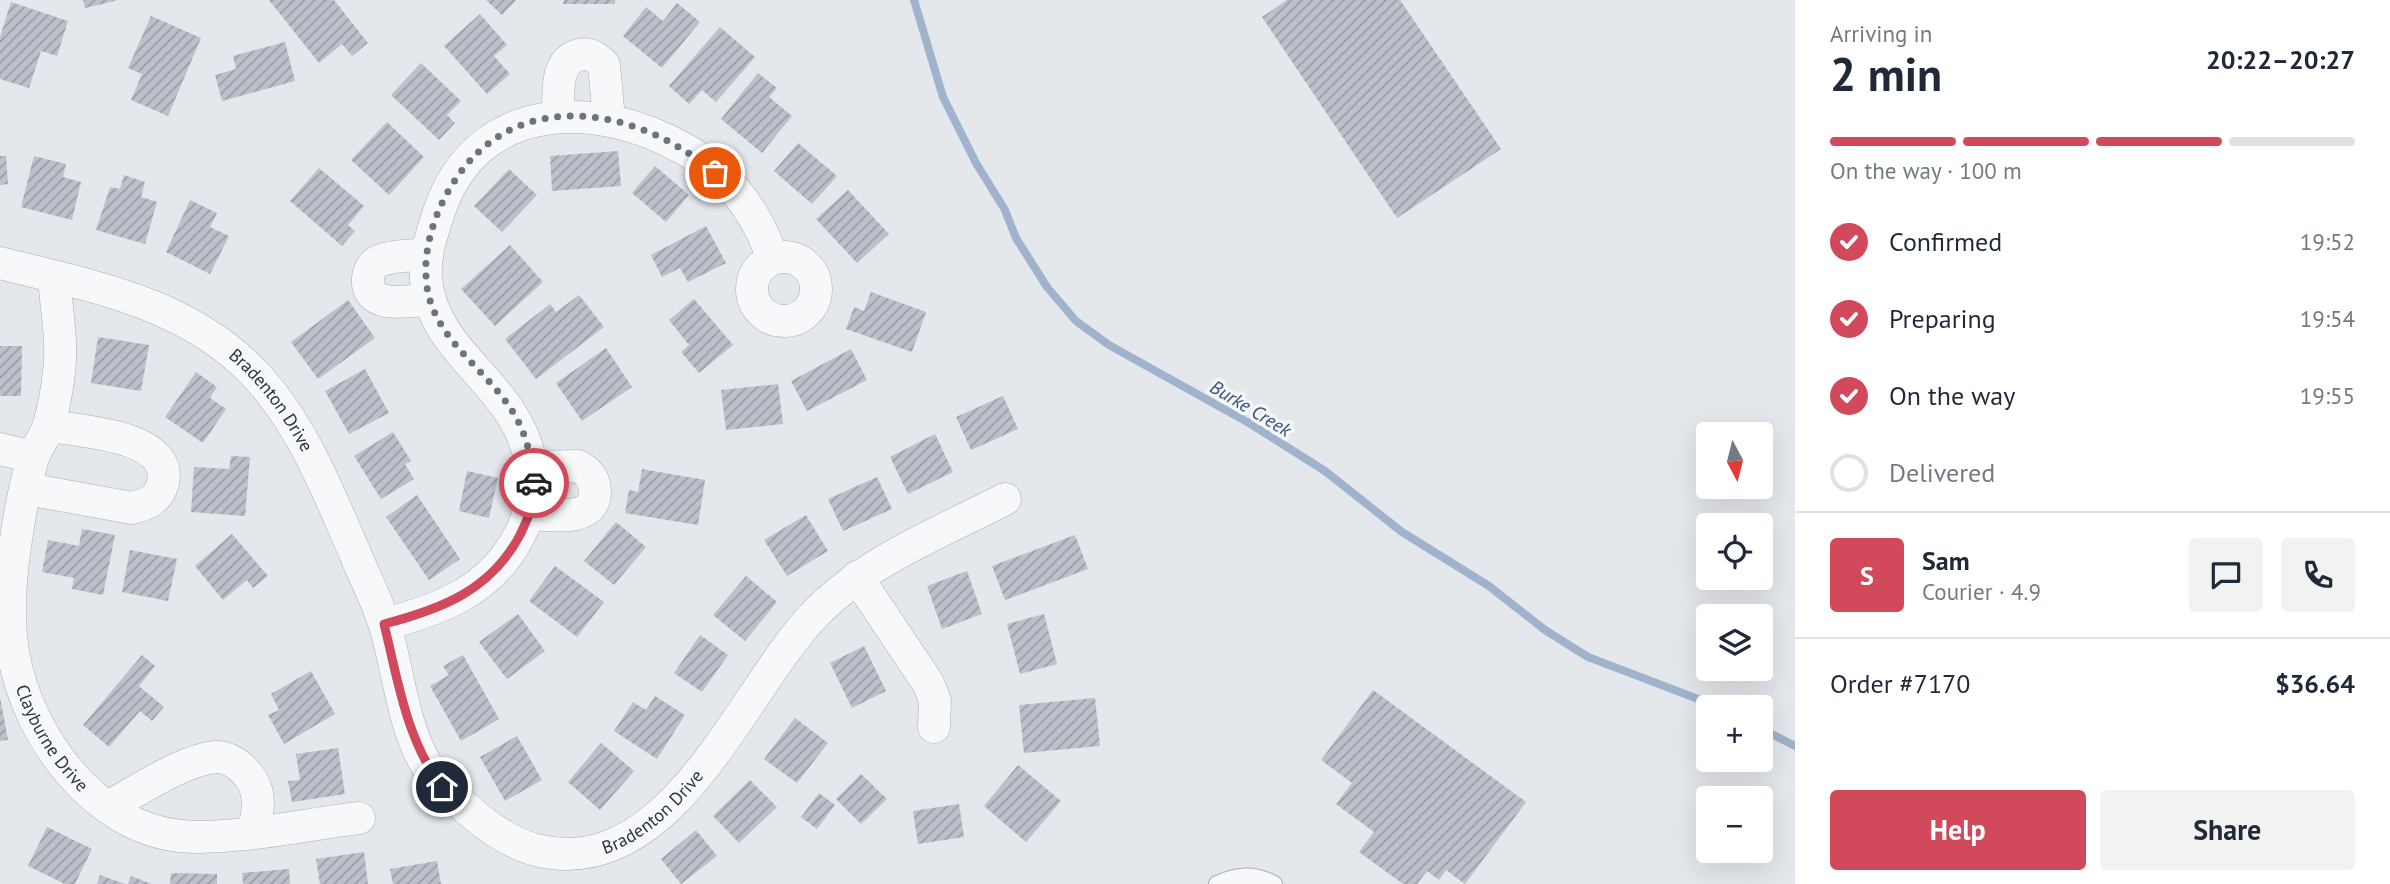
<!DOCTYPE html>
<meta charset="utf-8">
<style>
body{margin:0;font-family:"PT Sans",sans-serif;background:#f2f2f3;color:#1f2937;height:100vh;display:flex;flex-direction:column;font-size:26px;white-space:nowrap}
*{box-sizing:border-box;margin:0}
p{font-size:23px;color:#747a83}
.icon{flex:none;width:38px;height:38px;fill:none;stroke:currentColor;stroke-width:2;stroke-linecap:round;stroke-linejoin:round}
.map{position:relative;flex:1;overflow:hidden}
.side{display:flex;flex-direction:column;background:#fff;width:595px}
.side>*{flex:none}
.needle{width:46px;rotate:173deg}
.buttons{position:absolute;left:1696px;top:422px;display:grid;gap:14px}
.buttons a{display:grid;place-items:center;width:77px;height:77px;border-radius:7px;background:#fff;box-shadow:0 7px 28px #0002;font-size:35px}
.pin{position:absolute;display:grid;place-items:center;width:60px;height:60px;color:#fff;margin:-30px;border:4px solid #fff;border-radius:50%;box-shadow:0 2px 7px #0007}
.courier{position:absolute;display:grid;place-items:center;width:70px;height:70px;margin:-35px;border:5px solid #d1495b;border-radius:50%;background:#fff;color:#222;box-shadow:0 2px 9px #0007}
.summary em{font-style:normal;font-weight:800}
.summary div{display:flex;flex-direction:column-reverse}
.summary{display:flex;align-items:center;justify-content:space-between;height:119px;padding:0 35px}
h1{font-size:46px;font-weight:800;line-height:52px}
.bar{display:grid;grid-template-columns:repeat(4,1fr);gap:10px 7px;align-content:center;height:84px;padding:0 35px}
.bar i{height:9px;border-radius:5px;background:#e0e1e3}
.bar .current{background:#d1495b}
.bar p{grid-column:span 4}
.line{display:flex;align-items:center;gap:18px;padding:0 35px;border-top:2px solid #e0e1e3}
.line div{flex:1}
.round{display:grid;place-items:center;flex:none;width:74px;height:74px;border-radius:7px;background:#f2f2f3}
ol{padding:0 35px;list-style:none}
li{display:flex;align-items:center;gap:21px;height:77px}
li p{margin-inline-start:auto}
li .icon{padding:7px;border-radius:50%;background:#d1495b;color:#fff;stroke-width:4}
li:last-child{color:#747a83}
li i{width:38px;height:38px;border:4px solid #e0e1e3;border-radius:50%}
.primary-button{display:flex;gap:14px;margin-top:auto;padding:14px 35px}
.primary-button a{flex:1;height:80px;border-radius:7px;background:#d1495b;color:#fff;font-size:28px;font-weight:800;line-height:80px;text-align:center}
.primary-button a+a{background:#f2f2f3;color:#1f2937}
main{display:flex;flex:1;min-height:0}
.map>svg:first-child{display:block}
</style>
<main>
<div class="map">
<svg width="1795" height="884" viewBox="0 0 1795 884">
<defs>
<pattern id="building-hatch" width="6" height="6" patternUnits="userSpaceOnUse" patternTransform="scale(1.75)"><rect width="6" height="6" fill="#bbc0ca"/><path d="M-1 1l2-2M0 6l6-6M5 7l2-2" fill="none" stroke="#989da6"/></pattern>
</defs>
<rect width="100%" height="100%" fill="#e4e7ec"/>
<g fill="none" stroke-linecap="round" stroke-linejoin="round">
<!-- stream -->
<path stroke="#9fb4cc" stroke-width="8" d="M914,0L943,97L976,163L1005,210L1016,238L1047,287L1076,321L1109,345L1249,423L1325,471L1402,532L1489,586L1545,630L1588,657L1719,707
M1760,728L1795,746"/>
</g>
<!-- building -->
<path fill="url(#building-hatch)" d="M83,0H115V1L85,8Z
M269,0H334L368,43L352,56L342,44L319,63Z
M486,0H516L502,15Z
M564,0H615V4H563Z
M1287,0H1400L1501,149L1397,218L1262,17Z
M11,2L68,21L57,56L41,51L29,88L0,79V37Z
M677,3L700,22L662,68L623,36L646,7L663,21Z
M480,14L507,45L494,56L510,74L487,94L444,46Z
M151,16L201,38L168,116L131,100L142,74L128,68Z
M720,27L755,57L716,102L702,90L689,104L669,86Z
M285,42L295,81L222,101L215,75L236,69L233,56Z
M421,63L461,101L447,115L455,123L439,140L391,95Z
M758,73L777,88L769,97L792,116L762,153L721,119Z
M387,122L424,157L389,195L351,160Z
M798,143L837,176L812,204L774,171Z
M618,151L621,186L552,191L550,156Z
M0,156H6L8,184L0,185Z
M34,156L66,164L63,177L81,182L72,220L21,207Z
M655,166L689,195L666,222L632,193Z
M319,168L364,206L348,225L355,231L342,246L290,201Z
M509,169L537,195L502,232L474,206Z
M124,175L145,182L141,197L157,202L145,244L96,230L110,187L120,189Z
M848,190L889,234L857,263L816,219Z
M190,200L217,213L210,227L229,236L210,274L166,252Z
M706,226L726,263L688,282L680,268L662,277L651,255Z
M510,245L543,282L495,326L461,289Z
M871,292L926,312L912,352L846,329L854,307L864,311Z
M579,295L604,327L536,379L505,339L550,304L556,312Z
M694,299L733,345L699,373L681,352L689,345L669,320Z
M348,300L375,338L318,379L291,342Z
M98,337L149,345L141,391L91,383Z
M0,346H22L21,396H0Z
M606,348L632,387L582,421L556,383Z
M851,349L867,380L807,411L791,381Z
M365,369L389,413L349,434L325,391Z
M196,372L217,387L210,398L226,409L203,443L165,417Z
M778,384L783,424L726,430L721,390Z
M1003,396L1018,429L971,450L956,417Z
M393,432L411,461L405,464L414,479L381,499L354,456Z
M935,434L953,472L908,494L890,457Z
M231,456L250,457L245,516L191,512L194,467L229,469Z
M642,469L705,480L698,525L625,513L629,490L638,492Z
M467,471L498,478L489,518L459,511Z
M877,477L892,509L843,531L828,499Z
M417,495L460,559L429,580L386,517Z
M806,515L828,551L787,576L764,540Z
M616,522L646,547L614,585L584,561Z
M82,529L115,535L103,595L72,589L74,578L42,572L48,540L79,546Z
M232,534L268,576L253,588L247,580L223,600L195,566Z
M1075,535L1088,569L1005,600L992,566Z
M130,550L177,559L168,601L122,592Z
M555,566L604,602L577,637L529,601Z
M967,571L982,614L942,629L927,586Z
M746,576L777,602L745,641L713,615Z
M518,614L545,651L507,679L479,642Z
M1044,614L1057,664L1020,674L1007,624Z
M700,635L728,655L702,692L674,673Z
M864,646L886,691L852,708L830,663Z
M142,655L155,666L139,686L164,707L152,721L140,711L109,747L83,725Z
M463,655L499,719L461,741L430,686L449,675L443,666Z
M311,671L335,714L284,744L268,715L279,710L271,694Z
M1373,690L1526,802L1465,884L1446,870L1439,880L1427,871L1417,884H1403L1359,852L1374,832L1336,804L1352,783L1321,760Z
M655,696L685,715L657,759L614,731L633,702L646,710Z
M0,697L8,740L0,741Z
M1095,698L1100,746L1024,753L1019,705Z
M795,718L828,743L797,783L764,759Z
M517,736L542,780L505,801L480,757Z
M601,743L634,771L600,810L568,782Z
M338,748L345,794L292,802L288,781L300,780L296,754Z
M1018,765L1061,801L1026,842L984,806Z
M861,774L887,799L861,824L836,799Z
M750,780L777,807L739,843L713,816Z
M819,793L835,805L817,829L801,817Z
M959,804L964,837L918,844L913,811Z
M47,827L92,849L75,884H65L28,866Z
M696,830L717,856L681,884L661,859Z
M364,852L368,884H320L316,859Z
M437,861L441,884H393L390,869Z
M289,869L290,884H243L242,873Z
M171,873L217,874V884H170Z
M100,875L125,884H97Z
M131,876L152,884H128Z"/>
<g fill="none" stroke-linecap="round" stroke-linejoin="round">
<!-- service casing -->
<g stroke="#a9aeb7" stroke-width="18">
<path id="service" d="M1217,884C1237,875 1254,873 1274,884"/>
</g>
<!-- minor casing -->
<g stroke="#a9aeb7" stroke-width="33">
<g id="minor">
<path d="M558,116C559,95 554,61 579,55C590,52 597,58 604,65L609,119"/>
<path d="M427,254C413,256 393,255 379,261C372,264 369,271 368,278C365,311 410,301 429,299"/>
<circle cx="784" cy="289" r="32"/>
<path id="s1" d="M0,263C91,286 185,302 253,372C301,422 327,489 354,551C364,576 377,600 385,626C399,672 402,724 427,766C438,786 456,799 473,814C490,829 514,844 536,850C672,884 741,690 816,613C867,561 941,532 1005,499"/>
<path id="s2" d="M54,277C56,307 63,342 59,372C57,389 54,408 49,424C46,436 37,446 33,458C25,485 19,517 15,546C10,581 7,622 14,657C29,737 94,827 180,836C231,841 307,824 359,818"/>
<path d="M0,449L33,457"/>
<path d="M27,489L132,508C148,504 158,500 163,483C174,435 78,431 49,426"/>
<path d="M530,514C551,515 595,523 595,492C595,479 588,471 578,466L532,467"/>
<path d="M857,577L928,683L935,700L934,727"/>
<path d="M385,624C442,609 492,590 520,534C532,510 536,489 531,463C516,382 433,356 426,279C424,256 432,233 439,212C477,98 598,99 686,150C729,174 757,213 773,259"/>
<path d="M108,807C138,791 182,760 216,757C228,756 241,766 248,775C262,791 259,812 253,831"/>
</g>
</g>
<!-- service -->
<use href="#service" stroke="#f7f8fa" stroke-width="16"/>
<!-- minor -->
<use href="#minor" stroke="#f7f8fa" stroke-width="32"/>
</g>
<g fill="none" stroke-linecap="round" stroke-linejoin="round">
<!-- done -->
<path stroke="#6c737f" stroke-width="7" stroke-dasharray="0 12.6" d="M534,483C532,462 528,441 518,421C492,370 428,340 426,276C424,246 436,210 452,185C513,84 637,106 715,173"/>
<!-- route -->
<path stroke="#d1495b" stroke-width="9" d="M442,787C406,739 398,680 384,624C442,609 491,590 520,535C528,518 536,502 534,483"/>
</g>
<g text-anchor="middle" stroke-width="7" stroke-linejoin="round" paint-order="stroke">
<!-- street labels -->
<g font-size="18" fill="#2b3445" stroke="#f4f6f9">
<text dy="6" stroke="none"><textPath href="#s1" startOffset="313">Bradenton Drive</textPath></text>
<text dy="6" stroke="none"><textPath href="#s2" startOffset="478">Clayburne Drive</textPath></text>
<text dy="6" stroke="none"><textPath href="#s1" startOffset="984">Bradenton Drive</textPath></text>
</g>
<!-- water labels -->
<g font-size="19" font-style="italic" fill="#34527a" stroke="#f4f6f9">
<text transform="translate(1251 408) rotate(31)" y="7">Burke Creek</text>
</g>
</g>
</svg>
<div class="buttons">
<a><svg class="needle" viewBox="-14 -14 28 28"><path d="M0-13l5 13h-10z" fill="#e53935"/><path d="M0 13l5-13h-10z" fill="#747a83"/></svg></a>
<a><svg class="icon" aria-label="locate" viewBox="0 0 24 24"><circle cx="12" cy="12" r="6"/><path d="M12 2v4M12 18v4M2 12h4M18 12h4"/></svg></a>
<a><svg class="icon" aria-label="layers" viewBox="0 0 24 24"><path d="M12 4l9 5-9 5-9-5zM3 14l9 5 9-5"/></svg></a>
<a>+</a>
<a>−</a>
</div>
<div class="pin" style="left:715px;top:173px;background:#ea580c"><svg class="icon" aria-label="bag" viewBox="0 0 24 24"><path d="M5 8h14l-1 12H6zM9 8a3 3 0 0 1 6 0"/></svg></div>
<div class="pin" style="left:442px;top:787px;background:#1f2937"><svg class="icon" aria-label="home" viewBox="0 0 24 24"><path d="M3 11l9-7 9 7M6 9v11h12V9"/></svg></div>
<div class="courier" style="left:534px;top:483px"><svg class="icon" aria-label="car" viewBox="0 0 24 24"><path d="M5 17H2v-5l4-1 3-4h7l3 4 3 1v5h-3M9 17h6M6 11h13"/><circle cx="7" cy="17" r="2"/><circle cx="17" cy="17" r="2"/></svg></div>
</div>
<section class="side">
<div class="summary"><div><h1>2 min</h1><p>Arriving in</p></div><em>20:22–20:27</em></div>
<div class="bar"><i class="current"></i><i class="current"></i><i class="current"></i><i></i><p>On the way · 100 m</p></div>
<ol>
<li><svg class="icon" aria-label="check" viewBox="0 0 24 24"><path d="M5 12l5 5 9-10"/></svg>Confirmed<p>19:52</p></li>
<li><svg class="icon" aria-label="check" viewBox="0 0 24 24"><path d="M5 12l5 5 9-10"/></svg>Preparing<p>19:54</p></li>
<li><svg class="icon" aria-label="check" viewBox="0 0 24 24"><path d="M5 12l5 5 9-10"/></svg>On the way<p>19:55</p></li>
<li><i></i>Delivered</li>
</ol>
<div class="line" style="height:126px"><b class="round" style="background:#d1495b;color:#fff">S</b><div><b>Sam</b><p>Courier · 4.9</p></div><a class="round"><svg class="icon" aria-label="chat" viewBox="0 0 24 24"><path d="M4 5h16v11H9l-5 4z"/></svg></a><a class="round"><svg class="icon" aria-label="phone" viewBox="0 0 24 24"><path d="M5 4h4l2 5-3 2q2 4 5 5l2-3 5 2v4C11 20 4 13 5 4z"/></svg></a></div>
<div class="line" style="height:91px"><div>Order #7170</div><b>$36.64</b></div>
<div class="primary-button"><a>Help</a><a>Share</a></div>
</section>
</main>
